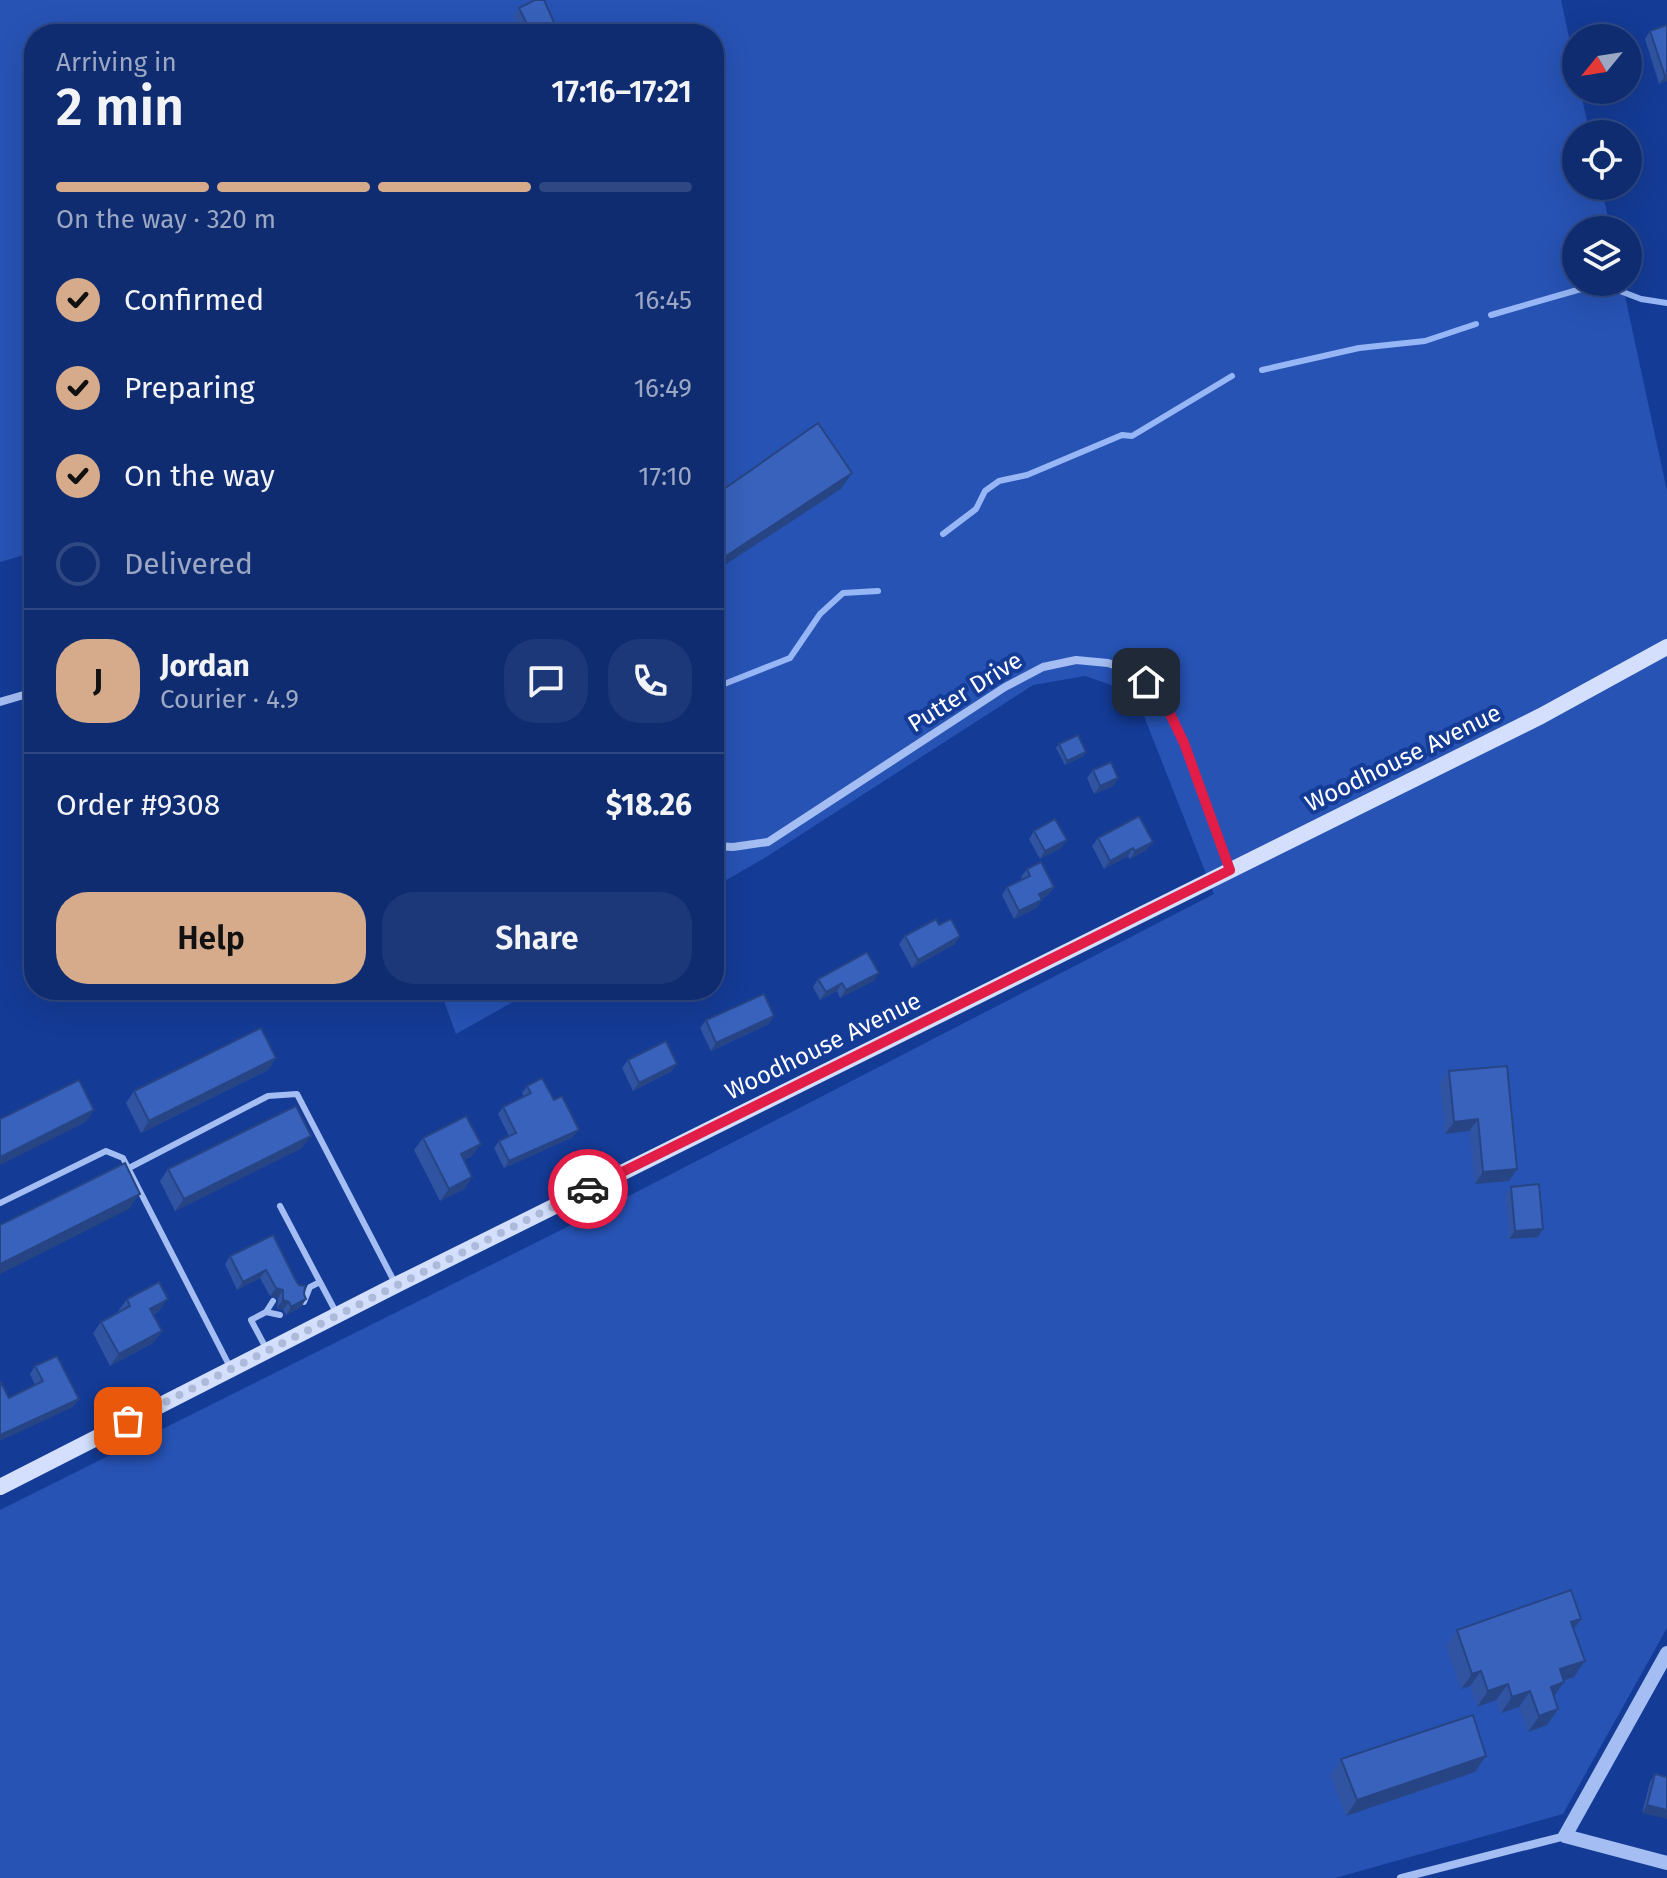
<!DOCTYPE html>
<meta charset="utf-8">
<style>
body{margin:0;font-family:"Fira Sans",sans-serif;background:#1d3878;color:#f1f3f6;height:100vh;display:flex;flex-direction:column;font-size:30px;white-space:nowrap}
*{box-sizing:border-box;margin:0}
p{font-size:26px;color:#9ba7c3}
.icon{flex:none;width:44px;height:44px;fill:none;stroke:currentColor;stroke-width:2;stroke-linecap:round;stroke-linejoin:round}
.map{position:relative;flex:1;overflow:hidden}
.side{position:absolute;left:24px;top:24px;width:700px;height:976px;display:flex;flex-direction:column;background:#0f2c70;border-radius:32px;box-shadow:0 8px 32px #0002,0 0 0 2px #2f4883}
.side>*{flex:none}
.needle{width:52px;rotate:240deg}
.controls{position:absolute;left:1562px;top:24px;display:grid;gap:16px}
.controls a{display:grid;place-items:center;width:80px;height:80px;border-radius:50%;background:#0f2c70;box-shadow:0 8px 32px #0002,0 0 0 2px #2f4883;font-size:40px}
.pin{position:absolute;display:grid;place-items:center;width:68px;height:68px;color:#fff;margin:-34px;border-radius:16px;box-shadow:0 4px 12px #0006}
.courier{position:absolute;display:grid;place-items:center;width:80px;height:80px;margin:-40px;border:6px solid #e11d48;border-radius:50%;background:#fff;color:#222;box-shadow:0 2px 10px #0007}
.head em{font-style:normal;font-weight:600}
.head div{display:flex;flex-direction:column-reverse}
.head{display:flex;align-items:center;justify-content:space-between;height:136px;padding:0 32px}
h1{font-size:52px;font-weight:600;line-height:60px}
.bar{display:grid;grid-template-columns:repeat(4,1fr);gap:12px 8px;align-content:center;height:96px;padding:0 32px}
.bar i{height:10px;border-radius:6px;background:#2f4883}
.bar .on{background:#d6ab8b}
.bar p{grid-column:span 4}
.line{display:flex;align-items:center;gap:20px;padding:0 32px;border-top:2px solid #2f4883}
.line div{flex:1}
.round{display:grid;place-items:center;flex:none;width:84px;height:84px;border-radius:32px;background:#1d3878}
ol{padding:0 32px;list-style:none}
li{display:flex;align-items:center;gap:24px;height:88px}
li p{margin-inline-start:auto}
li .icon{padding:8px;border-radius:50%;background:#d6ab8b;color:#111;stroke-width:4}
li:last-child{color:#9ba7c3}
li i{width:44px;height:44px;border:4px solid #2f4883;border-radius:50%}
.action{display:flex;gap:16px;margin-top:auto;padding:16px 32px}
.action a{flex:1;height:92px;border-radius:32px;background:#d6ab8b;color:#111;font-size:32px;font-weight:600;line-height:92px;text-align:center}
.action a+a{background:#1d3878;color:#f1f3f6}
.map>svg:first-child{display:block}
</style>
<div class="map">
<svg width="1667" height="1878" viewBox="0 0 1667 1878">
<rect width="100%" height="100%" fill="#143b96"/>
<!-- green -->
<path fill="#2753b5" d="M0,0H1561L1576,70V90H1580L1590,134H1576V186H1601L1611,230H1576V282H1622L1667,491V1628L1563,1814L1335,1878H0V1510L621,1200L1214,894L1138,701L1117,687L1085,676L1033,685L763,859L714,887V34H34V552L0,562Z
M440,990H534L456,1034Z"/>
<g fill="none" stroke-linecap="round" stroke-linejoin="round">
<!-- stream -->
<path stroke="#96b6f5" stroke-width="6" d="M1491,315L1588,287L1607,286L1641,299L1667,303
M1262,370L1359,348L1425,341L1476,324
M943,534L976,509L985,491L999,481L1027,475L1122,435L1132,436L1232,376
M714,688L790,658L820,614L843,593L878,591"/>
<!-- service -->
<path stroke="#a4bdf2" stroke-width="6" d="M129,1168L268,1096L297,1094L396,1285
M0,1203L106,1151L123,1158L231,1369
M280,1206L320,1282L310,1287L304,1302
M320,1282L337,1314
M266,1312L273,1301
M267,1350L251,1320L266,1312L280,1315"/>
<!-- minor -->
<path stroke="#a4bdf2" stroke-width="8" d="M0,702L34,692
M714,846L733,847L768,842L1005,687L1043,667L1076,660L1108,663L1132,671L1160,693L1184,743L1230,870
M1401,1878L1565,1836"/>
<!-- tertiary -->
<path stroke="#a4bdf2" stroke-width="14" d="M1667,1653L1565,1836L1667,1863"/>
<!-- secondary -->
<path stroke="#d3dffc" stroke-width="16" d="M0,1487L396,1285L1541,716L1667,647"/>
</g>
<!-- wall -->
<path fill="#3054a2" d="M519,8L557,29L554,34H522L513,16Z
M1667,25V81L1659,84L1645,39L1650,31Z
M1059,744L1086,752L1083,756L1065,765L1056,748Z
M1093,770L1118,778L1113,786L1094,794L1087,778Z
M1034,831L1061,848L1040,859L1029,839Z
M1098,838L1147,850L1130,859L1128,856L1104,869L1092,846Z
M1027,869L1054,887L1048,895L1041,899L1037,908L1014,919L1002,895L1007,887L1023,880L1021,877Z
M939,925L955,944L912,968L899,944L905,936Z
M879,973L873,981L840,998L837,991L820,1000L813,987L818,979Z
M774,1016L769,1024L711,1051L700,1028L706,1020Z
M276,1058L268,1070L141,1133L126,1103L134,1091Z
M628,1060L672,1071L633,1091L622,1068Z
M1449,1071L1517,1169L1509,1181L1475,1184L1469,1131L1445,1134L1440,1083Z
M527,1086L573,1137L504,1168L494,1148L499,1141L509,1136L498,1114L503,1107L524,1097L522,1093Z
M423,1138L472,1156L464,1160L472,1177L464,1189L440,1201L414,1150Z
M302,1148L175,1211L160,1181L168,1169Z
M1511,1187L1538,1237L1509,1239L1505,1195Z
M273,1235L306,1299L301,1307L286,1315L283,1310L277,1308L278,1298L270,1296L260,1278L237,1290L225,1264L230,1256Z
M127,1299L159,1311L153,1315L162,1331L153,1343L110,1366L93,1333L101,1322L119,1312L118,1311Z
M35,1366L73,1407L9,1398L35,1385L30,1374Z
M1581,1619L1574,1630V1677L1564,1680V1682L1554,1697L1558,1709L1547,1725L1528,1732L1519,1707L1501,1713L1496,1700L1477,1707L1470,1686L1461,1689L1446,1646L1457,1630Z
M1341,1759L1475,1772L1346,1816L1330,1775Z
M1655,1774L1667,1777L1642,1813L1650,1782Z"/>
<!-- shaded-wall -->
<path fill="#274584" d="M1667,75V81L1659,84L1665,76Z
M852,473L841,489L714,572V564Z
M1086,752L1083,756L1065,765L1067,761Z
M1118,778L1113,786L1094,794L1100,786Z
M1067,840L1061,848L1040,859L1045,851Z
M1153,842L1147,850L1130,859L1135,851Z
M1133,848L1128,856L1104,869L1110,861Z
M1054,887L1048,895L1034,902L1039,894Z
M1042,900L1037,908L1014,919L1019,911Z
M960,936L955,944L912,968L918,960Z
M879,973L873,981L840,998L846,990Z
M842,983L837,991L820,1000L826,992Z
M774,1016L769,1024L711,1051L716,1043Z
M276,1058L268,1070L141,1133L149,1121Z
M677,1064L672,1071L633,1091L639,1083Z
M94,1110L86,1122L0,1165V1157Z
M1478,1119L1469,1131L1445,1134L1454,1122Z
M579,1130L573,1137L504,1168L509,1161Z
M311,1136L302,1148L175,1211L184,1199Z
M481,1144L472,1156L452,1166L461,1154Z
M1517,1169L1509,1181L1475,1184L1483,1172Z
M472,1177L464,1189L440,1201L449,1189Z
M140,1194L129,1209L0,1274V1264Z
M1543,1229L1538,1237L1509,1239L1515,1231Z
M266,1270L260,1278L237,1290L243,1282Z
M276,1288L283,1290L278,1298L270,1296Z
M168,1299L159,1311L141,1321L150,1309Z
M306,1299L301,1307L286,1315L291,1307Z
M283,1300L289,1302L283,1310L277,1308Z
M162,1331L153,1343L110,1366L119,1354Z
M79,1399L73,1407L0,1441V1435Z
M1581,1619L1570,1634L1571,1622Z
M1585,1661L1574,1677L1549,1685L1560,1669Z
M1481,1671L1470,1686L1461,1689L1472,1674Z
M1564,1682L1553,1698L1551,1687Z
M1508,1684L1496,1700L1477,1707L1488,1691Z
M1530,1691L1519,1707L1501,1713L1512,1697Z
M1558,1709L1547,1725L1528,1732L1539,1716Z
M1486,1756L1475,1772L1346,1816L1357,1800Z
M1647,1805L1667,1810V1819L1642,1813Z"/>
<!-- building -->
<path fill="#3862bc" stroke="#274584" stroke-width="2" d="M535,0H544L557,29L547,34H532L519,8Z
M1667,25V75L1665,76L1650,31Z
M818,423L852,473L714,564V496Z
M1078,735L1086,752L1067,761L1059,744Z
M1111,762L1118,778L1100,786L1093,770Z
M1139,816L1153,842L1135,851L1133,848L1110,861L1098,838Z
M1055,819L1067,840L1045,851L1034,831Z
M1041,862L1054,887L1039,894L1042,900L1019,911L1007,887L1030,876L1027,869Z
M936,919L939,925L951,919L960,936L918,960L905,936Z
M867,952L879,973L846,990L842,983L826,992L818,979Z
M764,994L774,1016L716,1043L706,1020Z
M261,1028L276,1058L149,1121L134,1091Z
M666,1041L677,1064L639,1083L628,1060Z
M1507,1066L1517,1169L1483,1172L1478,1119L1454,1122L1449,1071Z
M542,1078L554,1100L562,1096L579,1130L509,1161L499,1141L516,1133L503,1107L531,1093L527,1086Z
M79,1080L94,1110L0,1157V1119Z
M296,1106L311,1136L184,1199L168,1169Z
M466,1116L481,1144L461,1154L472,1177L449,1189L423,1138Z
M125,1163L140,1194L0,1264V1225Z
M1539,1184L1543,1229L1515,1231L1511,1187Z
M273,1235L296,1281L299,1285L305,1286L304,1294L306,1299L291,1307L289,1302L283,1300V1290L276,1288L266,1270L243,1282L230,1256Z
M159,1282L168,1299L150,1309L162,1331L119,1354L101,1322L130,1306L127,1299Z
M57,1356L79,1399L0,1435V1381L9,1398L43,1381L35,1366Z
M1571,1590L1581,1619L1571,1622L1585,1661L1560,1669L1564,1682L1551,1687L1558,1709L1539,1716L1530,1691L1512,1697L1508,1684L1488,1691L1481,1671L1472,1674L1457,1630Z
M1473,1715L1486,1756L1357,1800L1341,1759Z
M1655,1774L1667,1777V1810L1647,1805Z"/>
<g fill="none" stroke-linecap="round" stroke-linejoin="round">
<!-- done -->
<path stroke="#adbada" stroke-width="8" stroke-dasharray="0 14.4" d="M128,1421L588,1189"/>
<!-- route -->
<path stroke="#e11d48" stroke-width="10" d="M588,1189L1230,870L1184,743L1160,693L1146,682"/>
</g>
<g text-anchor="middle" stroke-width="8" stroke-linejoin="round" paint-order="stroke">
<!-- street labels -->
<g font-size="24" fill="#fff" stroke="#143b96">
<text transform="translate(965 692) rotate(-32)" y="8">Putter Drive</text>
<text transform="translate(1403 758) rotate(-26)" y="8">Woodhouse Avenue</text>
<text transform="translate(823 1046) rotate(-26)" y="8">Woodhouse Avenue</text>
</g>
</g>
</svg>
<div class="controls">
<a><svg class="needle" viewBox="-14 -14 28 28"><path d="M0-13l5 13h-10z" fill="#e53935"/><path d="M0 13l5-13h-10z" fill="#9ba7c3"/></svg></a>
<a><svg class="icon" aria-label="locate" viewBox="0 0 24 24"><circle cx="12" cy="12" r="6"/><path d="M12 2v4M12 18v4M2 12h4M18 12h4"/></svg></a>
<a><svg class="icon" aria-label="layers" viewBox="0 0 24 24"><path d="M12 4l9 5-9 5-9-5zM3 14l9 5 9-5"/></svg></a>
</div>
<div class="pin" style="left:128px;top:1421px;background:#ea580c"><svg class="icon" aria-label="bag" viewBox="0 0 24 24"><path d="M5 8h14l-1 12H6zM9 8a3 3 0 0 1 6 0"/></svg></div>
<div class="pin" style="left:1146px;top:682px;background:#1f2937"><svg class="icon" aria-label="home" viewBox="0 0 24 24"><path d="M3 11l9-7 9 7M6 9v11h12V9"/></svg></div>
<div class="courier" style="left:588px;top:1189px"><svg class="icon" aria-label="car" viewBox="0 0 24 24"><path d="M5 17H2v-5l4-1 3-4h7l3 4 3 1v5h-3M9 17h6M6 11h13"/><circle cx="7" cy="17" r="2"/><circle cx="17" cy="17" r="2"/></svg></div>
<section class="side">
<div class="head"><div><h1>2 min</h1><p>Arriving in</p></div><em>17:16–17:21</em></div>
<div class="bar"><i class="on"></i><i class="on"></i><i class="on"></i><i></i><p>On the way · 320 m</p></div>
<ol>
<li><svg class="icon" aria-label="check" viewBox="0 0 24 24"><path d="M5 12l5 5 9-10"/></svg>Confirmed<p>16:45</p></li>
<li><svg class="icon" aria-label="check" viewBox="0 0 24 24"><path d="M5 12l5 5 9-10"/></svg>Preparing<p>16:49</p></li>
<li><svg class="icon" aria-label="check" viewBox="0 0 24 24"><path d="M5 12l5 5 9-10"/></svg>On the way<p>17:10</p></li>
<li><i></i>Delivered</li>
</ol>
<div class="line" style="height:144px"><b class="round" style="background:#d6ab8b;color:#111">J</b><div><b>Jordan</b><p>Courier · 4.9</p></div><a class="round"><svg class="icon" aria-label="chat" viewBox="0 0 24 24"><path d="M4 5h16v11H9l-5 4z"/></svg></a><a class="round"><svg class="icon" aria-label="phone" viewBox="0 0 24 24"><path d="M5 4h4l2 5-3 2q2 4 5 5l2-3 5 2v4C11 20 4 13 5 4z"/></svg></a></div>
<div class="line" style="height:104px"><div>Order #9308</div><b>$18.26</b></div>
<div class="action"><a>Help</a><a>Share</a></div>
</section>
</div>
